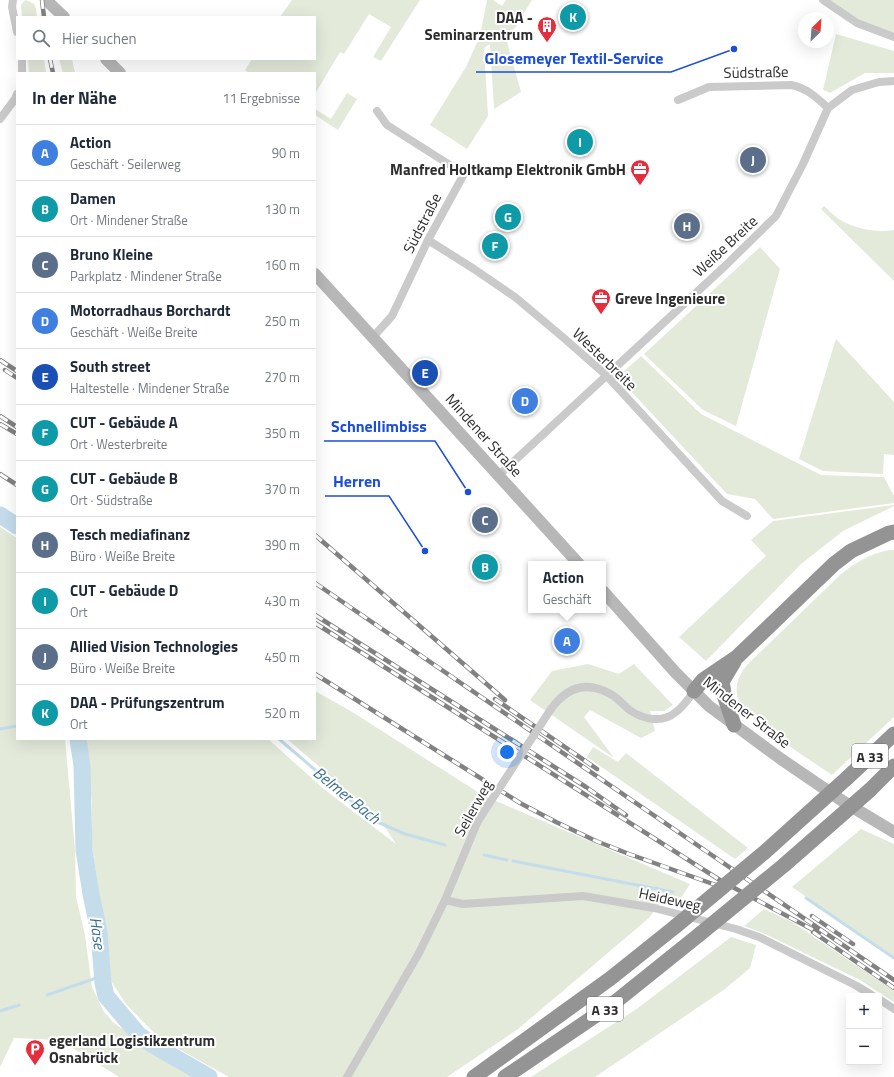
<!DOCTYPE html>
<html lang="de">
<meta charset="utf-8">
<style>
body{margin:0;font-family:"Titillium Web",sans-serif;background:#f6f6f7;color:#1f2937}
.controls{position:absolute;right:12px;bottom:12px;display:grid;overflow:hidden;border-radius:0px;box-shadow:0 4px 16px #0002}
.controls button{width:36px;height:36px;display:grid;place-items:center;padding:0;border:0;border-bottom:1px solid #e0e1e3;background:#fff;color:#1f2937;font:20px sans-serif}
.compass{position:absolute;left:798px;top:12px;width:36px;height:36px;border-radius:50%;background:#fff;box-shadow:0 4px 16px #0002;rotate:25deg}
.you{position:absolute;left:507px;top:752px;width:14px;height:14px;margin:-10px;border:3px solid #fff;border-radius:50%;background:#1a73e8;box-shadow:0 0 0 6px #1a73e833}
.badge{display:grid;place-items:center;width:26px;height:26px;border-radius:50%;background:#1a73e8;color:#fff;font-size:13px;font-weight:700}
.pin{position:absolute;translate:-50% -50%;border:2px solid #fff;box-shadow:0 1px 4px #0006}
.popup{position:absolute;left:528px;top:561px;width:78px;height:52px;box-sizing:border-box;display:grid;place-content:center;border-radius:0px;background:#fff;filter:drop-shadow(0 1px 3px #0005);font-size:13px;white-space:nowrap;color:#747a83}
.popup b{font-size:15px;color:#1f2937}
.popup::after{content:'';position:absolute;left:50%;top:100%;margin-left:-8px;border:8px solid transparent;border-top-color:#fff}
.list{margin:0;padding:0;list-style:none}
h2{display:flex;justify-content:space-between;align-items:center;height:52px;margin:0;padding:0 16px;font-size:17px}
h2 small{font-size:13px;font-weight:400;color:#747a83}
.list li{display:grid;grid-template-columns:26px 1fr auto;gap:12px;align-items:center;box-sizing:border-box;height:56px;padding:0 16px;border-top:1px solid #e0e1e3}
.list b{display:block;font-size:15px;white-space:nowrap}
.list p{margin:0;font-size:13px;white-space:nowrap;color:#747a83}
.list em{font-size:13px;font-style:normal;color:#747a83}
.icon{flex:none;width:22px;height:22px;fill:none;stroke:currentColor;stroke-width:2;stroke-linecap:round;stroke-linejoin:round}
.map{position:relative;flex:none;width:894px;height:1077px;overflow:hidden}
.search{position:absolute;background:#fff;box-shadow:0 4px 16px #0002;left:16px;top:16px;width:300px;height:44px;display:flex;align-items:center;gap:10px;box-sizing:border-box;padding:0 14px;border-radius:0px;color:#747a83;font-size:15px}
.panel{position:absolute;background:#fff;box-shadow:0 4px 16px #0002;left:16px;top:72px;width:300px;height:668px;border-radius:0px}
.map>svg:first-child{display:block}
.green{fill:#e3eada}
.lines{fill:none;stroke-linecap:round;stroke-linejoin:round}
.stream{stroke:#c5ddeb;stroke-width:3}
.river{stroke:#c5ddeb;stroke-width:17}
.minor{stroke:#cacaca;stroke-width:8}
.secondary{stroke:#b7b7b7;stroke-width:12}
.motorway{stroke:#949494;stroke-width:15}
.rail-casing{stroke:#828282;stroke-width:4.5}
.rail{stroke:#fff;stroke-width:3;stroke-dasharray:9;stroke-linecap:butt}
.minor-bridge{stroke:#cacaca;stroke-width:8}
.motorway-bridge{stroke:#949494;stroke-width:15}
.labels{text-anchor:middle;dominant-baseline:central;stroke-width:4;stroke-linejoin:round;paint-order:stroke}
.shield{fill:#fff;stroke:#6c6c6c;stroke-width:1}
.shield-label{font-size:14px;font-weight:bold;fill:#2d2d2d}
.poi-label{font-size:15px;font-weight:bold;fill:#2d2d2d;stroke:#fff;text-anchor:end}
.street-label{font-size:15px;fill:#2d2d2d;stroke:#fff}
.water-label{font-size:16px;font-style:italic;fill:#3b6f8e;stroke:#fff}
.leader{fill:none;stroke:#1d4ed8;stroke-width:1.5}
.callout-dot{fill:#1d4ed8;stroke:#fff;stroke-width:1.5}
.callout-label{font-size:16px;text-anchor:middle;font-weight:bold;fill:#1d4ed8;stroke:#fff;stroke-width:4;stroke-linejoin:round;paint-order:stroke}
</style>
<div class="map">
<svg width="894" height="1077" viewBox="0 0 894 1077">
<rect width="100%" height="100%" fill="#fff"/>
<!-- green -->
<path class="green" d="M 25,0 C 36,3 36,6 37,17 L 22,17 L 21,5 Z
M 292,0 L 420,0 L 381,61 L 373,57 L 391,27 L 369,14 L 344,54 L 340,52 L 315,94 L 315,73 L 249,73 L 245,70 L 252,59 L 315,59 L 315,17 L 280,17 Z
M 487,0 L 493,0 L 502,6 L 506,0 L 532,0 L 515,28 L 505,35 L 521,92 L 494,109 L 490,44 L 484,48 L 488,116 L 467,149 L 430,125 L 466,67 L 480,36 Z
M 829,0 L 894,0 L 894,33 L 857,23 Z
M 836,34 L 894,51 L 894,73 L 865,73 L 830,93 L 823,90 Z
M 28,59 L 44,59 L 46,73 L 29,73 Z
M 59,59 L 72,59 L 75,73 L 63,73 Z
M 347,93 L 357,99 L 338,130 L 315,115 L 315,109 L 331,119 Z
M 824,206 C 830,211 835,217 842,221 C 858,229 876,233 894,230 L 894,281 L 821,209 Z
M 760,247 L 780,269 L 736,426 L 703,410 L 644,354 Z
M 836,339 L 894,402 L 894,455 L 884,454 L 883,474 L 823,471 L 799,459 Z
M 641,356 L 701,414 L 821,475 L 884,477 L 894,496 L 894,503 L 773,519 L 755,499 L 727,494 L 625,385 L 623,372 Z
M 894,505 L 894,506 L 843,531 L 801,564 L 706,661 L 679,637 L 766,556 L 751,540 L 773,521 Z
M 0,527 L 17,538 L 17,739 L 65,739 L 75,850 L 76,897 L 85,935 L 92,987 L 104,1012 L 114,1023 L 141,1042 L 199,1077 L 119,1077 L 60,1040 L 14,1038 L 0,1067 Z
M 889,550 L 894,550 L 894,717 L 832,775 C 813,762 744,718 738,699 C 734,685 739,675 747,665 L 841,574 C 856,562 870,554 889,550 Z
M 588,664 L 619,674 L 634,664 L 673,705 L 664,711 L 650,711 L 655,731 L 641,738 L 590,710 L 584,717 L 614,758 L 530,700 L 552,671 Z
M 315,691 L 349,710 L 484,796 L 690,884 L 679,901 L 664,897 L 649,918 L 518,1029 L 447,1077 L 229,1077 L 159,1038 L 126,1004 L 111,981 L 107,945 L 92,846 L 92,802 L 85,739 L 268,739 L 325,790 L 396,844 L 379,818 L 287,739 L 315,739 Z
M 593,747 L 618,762 L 626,753 L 748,848 L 735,859 L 587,757 Z
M 861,829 L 894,844 L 894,958 L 792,887 Z
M 764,909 L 792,922 L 894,991 L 894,1002 L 860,980 L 763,933 L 744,926 Z
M 731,937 L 756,945 L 750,968 L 725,989 L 595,1077 L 531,1077 L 638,1008 Z"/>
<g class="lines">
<!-- stream -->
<path class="stream" d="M 0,729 L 17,726
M 279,739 L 375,821 L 405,834 L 445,845
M 484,855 L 507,860
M 513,861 L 673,892
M 806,898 L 894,958
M 47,995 L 102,976
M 0,1011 L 19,1005"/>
<!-- river -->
<path class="river" d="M 0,515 L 17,526
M 78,739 L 82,766 L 84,850 L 91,894 L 99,932 L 103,983 L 106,996 L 139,1035 L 153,1045 L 209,1077"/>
<!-- minor -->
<path class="minor" d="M 13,0 L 12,7 L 17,32
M 823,0 L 857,23 L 894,37
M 22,73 L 22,59
M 678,100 L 709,87 L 791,85 C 807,88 817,98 828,108
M 0,119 L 15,99 L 17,94
M 428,240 L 474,269 L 515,297 L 565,339 L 606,375 L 722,501 L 747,516
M 373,337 L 392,316 L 428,240 L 464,174 L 387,125 L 377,111
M 499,475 L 725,266 L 776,216 L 803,164 L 828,108 L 852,90 L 879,82 L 894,81
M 551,709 C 567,687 587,680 612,695 C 619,699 624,706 631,711 C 645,720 663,723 676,712 C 684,706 689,698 694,691
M 445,900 L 463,904 L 583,896 L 654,908 L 736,929 L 759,937 L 857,986 L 873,996
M 879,999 L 894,1009
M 347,1077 L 419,953 L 445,900 L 477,823 L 487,807"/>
<!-- secondary -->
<path class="secondary" d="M 46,0 L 64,17
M 106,59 L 120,73
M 315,274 L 579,564
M 603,591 L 675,672 L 709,706 L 781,759 L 844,802 L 894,832"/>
<!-- motorway -->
<path class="motorway" d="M 694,691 L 703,680 L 737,657 L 834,564 L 851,551 L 889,533 L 894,532
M 734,725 L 725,698 L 722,682 L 734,662
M 847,778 L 894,734
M 870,790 L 894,766
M 474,1077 L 611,978 L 676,926
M 505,1077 L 614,1003 L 700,934"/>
<!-- rail casing -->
<g class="rail-casing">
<path id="rail" d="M 42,0 L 44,17
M 50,59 L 53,73
M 0,360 L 17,371
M 5,370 L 17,378
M 0,416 L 17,427
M 0,424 L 17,434
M 0,474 L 17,485
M 315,535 L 505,700
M 315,583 L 894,980
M 315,615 L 586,787 L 626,815
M 315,623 L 723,882 L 819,933
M 315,674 L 520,803 L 556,822 L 596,841 L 629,854 L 724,888
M 495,699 L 597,769
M 812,916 L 853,944
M 813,932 L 894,988"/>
</g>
<!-- rail -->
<use href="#rail" class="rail"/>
<!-- minor-bridge -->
<path class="minor-bridge" d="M 487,807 L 551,709"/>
<!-- motorway-bridge -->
<path class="motorway-bridge" d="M 676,926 L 766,851 L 847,778
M 700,934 L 783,866 L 870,790"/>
</g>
<!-- icons -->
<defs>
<g id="building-pin" transform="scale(1)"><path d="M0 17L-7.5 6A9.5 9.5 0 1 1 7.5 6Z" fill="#e52d3e" stroke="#fff"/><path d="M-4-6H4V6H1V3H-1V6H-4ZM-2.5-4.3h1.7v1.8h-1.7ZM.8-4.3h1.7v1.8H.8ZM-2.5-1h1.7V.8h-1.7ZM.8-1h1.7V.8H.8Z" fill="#fff"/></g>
<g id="office-pin" transform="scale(1)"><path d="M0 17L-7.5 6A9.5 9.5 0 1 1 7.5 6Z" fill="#e52d3e" stroke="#fff"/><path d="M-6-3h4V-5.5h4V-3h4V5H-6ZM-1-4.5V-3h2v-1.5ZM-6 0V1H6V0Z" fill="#fff"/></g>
<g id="parking-pin" transform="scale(1)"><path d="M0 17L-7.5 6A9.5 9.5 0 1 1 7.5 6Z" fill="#e52d3e" stroke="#fff"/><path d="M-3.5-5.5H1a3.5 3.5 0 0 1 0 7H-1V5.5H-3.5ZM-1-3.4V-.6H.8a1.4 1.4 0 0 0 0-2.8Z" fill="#fff"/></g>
</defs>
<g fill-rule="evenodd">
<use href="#building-pin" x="547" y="26"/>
<use href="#office-pin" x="640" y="169"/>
<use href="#office-pin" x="601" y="298"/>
<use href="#parking-pin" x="35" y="1049"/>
</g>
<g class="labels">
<!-- shield labels -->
<g class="shield">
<rect x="852" y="744" width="36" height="24" rx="3"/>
<rect x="587" y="997" width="36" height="24" rx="3"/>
</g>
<g class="shield-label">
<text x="870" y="756">A 33</text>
<text x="605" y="1009">A 33</text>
</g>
<!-- poi labels -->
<g class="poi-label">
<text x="533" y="17">DAA -<tspan x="533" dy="17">Seminarzentrum</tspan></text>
<text x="626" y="169">Manfred Holtkamp Elektronik GmbH</text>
<text x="615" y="298" text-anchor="start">Greve Ingenieure</text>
<text x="49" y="1040" text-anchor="start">egerland Logistikzentrum<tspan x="49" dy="17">Osnabrück</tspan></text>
</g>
<!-- street labels -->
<g class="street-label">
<text transform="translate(756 72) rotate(-1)">Südstraße</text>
<text transform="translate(422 223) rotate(-63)">Südstraße</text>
<text transform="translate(725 246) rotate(-43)">Weiße Breite</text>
<text transform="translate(605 359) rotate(44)">Westerbreite</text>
<text transform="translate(484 435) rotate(48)">Mindener Straße</text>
<text transform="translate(747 712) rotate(38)">Mindener Straße</text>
<text transform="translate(473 808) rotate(-61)">Seilerweg</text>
<text transform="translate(670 899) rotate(12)">Heideweg</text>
</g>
<!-- water labels -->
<g class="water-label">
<text transform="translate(347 795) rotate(39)">Belmer Bach</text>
<text transform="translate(98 933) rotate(82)">Hase</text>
</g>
</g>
<!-- callouts -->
<path class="leader" d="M734 49L671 72H476M468 492L435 441H324M425 551L389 496H325"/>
<g class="callout-dot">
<circle cx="734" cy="49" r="4"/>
<circle cx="468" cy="492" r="4"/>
<circle cx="425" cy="551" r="4"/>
</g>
<g class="callout-label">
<text x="574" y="64">Glosemeyer Textil-Service</text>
<text x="379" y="432">Schnellimbiss</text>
<text x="357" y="487">Herren</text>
</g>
</svg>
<div class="controls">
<button>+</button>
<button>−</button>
</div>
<svg class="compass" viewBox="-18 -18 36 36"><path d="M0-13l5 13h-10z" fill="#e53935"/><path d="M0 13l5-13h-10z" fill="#747a83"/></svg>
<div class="you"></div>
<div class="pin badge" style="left:567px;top:641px;background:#3f7fe0">A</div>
<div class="popup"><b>Action</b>Geschäft</div>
<div class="pin badge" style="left:485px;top:567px;background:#0f9aa8">B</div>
<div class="pin badge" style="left:485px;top:520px;background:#5c6f8a">C</div>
<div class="pin badge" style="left:525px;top:401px;background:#3f7fe0">D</div>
<div class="pin badge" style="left:425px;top:373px;background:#1a4fb4">E</div>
<div class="pin badge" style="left:495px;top:246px;background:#0f9aa8">F</div>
<div class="pin badge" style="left:508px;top:217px;background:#0f9aa8">G</div>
<div class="pin badge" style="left:687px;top:226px;background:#5c6f8a">H</div>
<div class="pin badge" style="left:580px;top:142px;background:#0f9aa8">I</div>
<div class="pin badge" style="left:753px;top:160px;background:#5c6f8a">J</div>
<div class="pin badge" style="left:573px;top:17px;background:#0f9aa8">K</div>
<div class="search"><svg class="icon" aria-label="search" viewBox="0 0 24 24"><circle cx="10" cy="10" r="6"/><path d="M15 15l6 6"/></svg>Hier suchen</div>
<section class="panel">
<h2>In der Nähe<small>11 Ergebnisse</small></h2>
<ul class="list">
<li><span class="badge" style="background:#3f7fe0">A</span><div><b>Action</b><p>Geschäft · Seilerweg</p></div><em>90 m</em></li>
<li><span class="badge" style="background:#0f9aa8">B</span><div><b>Damen</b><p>Ort · Mindener Straße</p></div><em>130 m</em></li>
<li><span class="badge" style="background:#5c6f8a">C</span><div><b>Bruno Kleine</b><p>Parkplatz · Mindener Straße</p></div><em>160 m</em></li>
<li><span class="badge" style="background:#3f7fe0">D</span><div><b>Motorradhaus Borchardt</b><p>Geschäft · Weiße Breite</p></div><em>250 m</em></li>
<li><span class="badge" style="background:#1a4fb4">E</span><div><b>South street</b><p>Haltestelle · Mindener Straße</p></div><em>270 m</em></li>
<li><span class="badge" style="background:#0f9aa8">F</span><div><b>CUT - Gebäude A</b><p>Ort · Westerbreite</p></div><em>350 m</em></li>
<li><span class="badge" style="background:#0f9aa8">G</span><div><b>CUT - Gebäude B</b><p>Ort · Südstraße</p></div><em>370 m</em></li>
<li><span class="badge" style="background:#5c6f8a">H</span><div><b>Tesch mediafinanz</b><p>Büro · Weiße Breite</p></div><em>390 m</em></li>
<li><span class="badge" style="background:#0f9aa8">I</span><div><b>CUT - Gebäude D</b><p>Ort</p></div><em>430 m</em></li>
<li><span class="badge" style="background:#5c6f8a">J</span><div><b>Allied Vision Technologies</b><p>Büro · Weiße Breite</p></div><em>450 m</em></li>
<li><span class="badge" style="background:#0f9aa8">K</span><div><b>DAA - Prüfungszentrum</b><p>Ort</p></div><em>520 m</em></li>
</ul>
</section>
</div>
